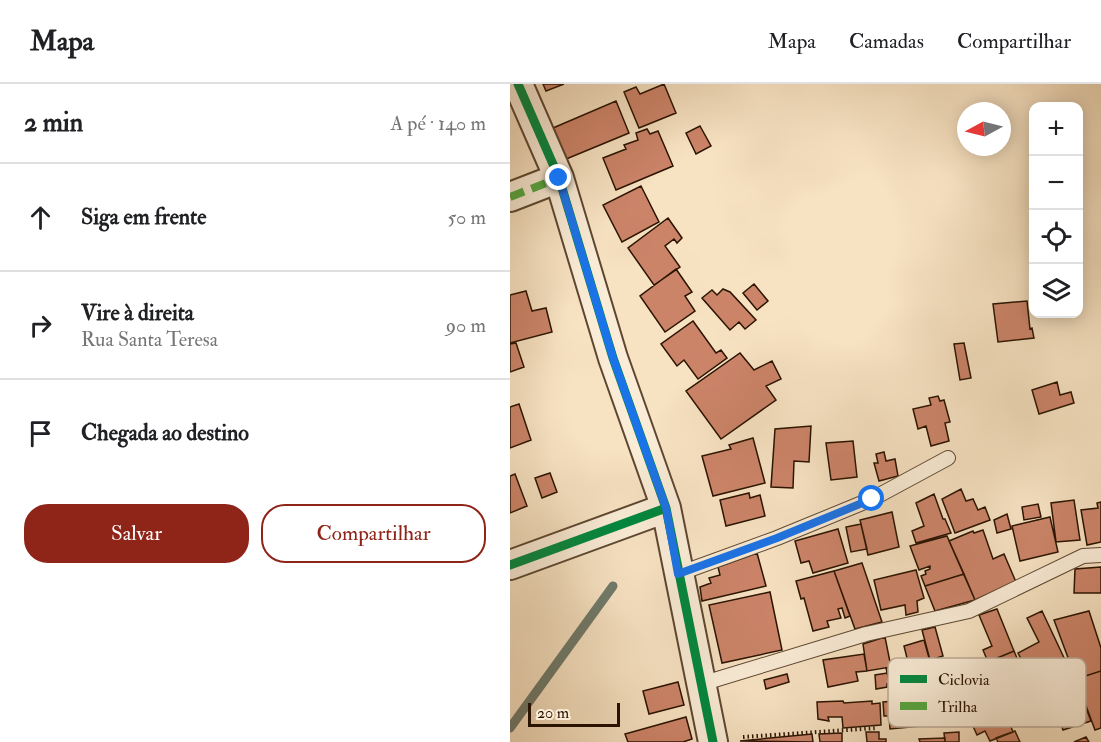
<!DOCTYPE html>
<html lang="pt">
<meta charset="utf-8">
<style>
body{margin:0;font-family:"IM FELL Double Pica",serif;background:#f2f2f2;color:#202124}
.controls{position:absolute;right:18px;top:18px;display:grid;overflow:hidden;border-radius:12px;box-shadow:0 3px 15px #0003}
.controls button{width:54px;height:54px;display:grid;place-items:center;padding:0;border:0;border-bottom:2px solid #e0e0e0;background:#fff;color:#202124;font:30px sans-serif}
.compass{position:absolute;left:447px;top:18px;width:54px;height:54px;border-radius:50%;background:#fff;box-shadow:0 3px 15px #0003;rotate:263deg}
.scale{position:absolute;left:18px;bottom:15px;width:92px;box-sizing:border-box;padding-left:6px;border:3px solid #2a1300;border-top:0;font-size:16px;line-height:21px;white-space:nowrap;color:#2a1300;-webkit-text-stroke:4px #faecd7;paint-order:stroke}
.stop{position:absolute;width:18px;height:18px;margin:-14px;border:4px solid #1a73e8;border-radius:50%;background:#fff}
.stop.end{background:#1a73e8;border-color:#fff;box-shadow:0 2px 6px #0008}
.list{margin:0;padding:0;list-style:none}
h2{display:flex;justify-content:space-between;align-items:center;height:78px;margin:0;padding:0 24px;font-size:26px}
h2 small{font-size:20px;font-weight:400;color:#757577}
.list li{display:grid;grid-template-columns:39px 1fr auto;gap:18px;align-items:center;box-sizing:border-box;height:108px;padding:0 24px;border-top:2px solid #e0e0e0}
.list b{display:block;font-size:22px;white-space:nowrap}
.list p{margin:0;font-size:20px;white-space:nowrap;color:#757577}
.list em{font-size:20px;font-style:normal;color:#757577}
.actions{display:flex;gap:12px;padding:18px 24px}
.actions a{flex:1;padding:14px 0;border:2px solid #8f2418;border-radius:24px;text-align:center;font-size:21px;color:#8f2418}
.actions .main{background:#8f2418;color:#fff}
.icon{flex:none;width:33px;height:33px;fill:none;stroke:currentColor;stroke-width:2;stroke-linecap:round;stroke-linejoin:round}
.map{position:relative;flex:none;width:591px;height:658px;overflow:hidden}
header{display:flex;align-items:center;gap:36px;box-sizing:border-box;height:84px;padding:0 30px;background:#fff;border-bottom:2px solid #e0e0e0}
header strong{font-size:28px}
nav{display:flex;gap:33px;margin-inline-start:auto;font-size:21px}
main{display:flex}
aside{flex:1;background:#fff}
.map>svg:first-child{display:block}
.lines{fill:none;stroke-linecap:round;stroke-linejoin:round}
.stream{stroke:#6f7a6b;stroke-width:9}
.building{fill:#cc8469;stroke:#2a1300;stroke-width:1.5}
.lane-casing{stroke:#5d4730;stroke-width:16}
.street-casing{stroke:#5d4730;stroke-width:32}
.path{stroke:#2a1300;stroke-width:4;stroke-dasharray:1.5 3;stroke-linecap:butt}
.lane{stroke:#faecd7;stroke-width:14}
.street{stroke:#faecd7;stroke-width:28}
.quiet{stroke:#53a840;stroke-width:8;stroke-dasharray:15 8;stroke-linecap:butt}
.cycleway-casing{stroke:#faecd7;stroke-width:13}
.cycleway{stroke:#00873e;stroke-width:9}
.route{stroke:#1a73e8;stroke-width:8}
.key{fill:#faecd7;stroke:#bcab96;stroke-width:1.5}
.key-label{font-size:16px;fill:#2a1300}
</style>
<header>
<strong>Mapa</strong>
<nav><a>Mapa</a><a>Camadas</a><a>Compartilhar</a></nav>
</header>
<main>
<aside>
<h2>2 min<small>A pé · 140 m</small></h2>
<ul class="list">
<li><svg class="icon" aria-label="ahead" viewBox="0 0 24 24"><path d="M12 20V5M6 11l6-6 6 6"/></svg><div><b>Siga em frente</b></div><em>50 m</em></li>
<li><svg class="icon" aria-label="right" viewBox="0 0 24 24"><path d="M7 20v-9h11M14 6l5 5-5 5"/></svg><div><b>Vire à direita</b><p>Rua Santa Teresa</p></div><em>90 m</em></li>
<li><svg class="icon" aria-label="arrive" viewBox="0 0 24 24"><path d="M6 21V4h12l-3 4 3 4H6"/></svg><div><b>Chegada ao destino</b></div></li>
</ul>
<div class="actions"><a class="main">Salvar</a><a>Compartilhar</a></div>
</aside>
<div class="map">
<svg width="591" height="658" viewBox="0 0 591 658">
<rect width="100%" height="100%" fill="#f7e2c2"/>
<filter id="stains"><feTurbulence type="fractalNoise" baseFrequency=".00333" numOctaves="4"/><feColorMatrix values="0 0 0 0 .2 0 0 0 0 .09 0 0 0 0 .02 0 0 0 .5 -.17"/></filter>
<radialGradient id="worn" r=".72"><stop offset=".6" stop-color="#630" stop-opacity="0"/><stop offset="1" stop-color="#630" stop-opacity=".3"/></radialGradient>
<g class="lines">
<!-- stream -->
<path class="stream" d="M 0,644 L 103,502"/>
</g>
<!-- building -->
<path class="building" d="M 33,0 L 54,0 L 36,7 Z
M 154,0 L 166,29 L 129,44 L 114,8 L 126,3 L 130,10 Z
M 106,17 L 119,49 L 49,78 L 36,47 Z
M 190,42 L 201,62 L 186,70 L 176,49 Z
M 137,45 L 140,50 L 148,47 L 163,82 L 106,106 L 93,74 L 116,65 L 114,61 L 128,56 L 126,49 Z
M 131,102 L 149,138 L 112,158 L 93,121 Z
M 158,134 L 172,154 L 167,159 L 164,155 L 155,162 L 170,183 L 144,201 L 118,164 Z
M 166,185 L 182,208 L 175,212 L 185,227 L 155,248 L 130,212 Z
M 244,200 L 258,217 L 247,226 L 233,209 Z
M 213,205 L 220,208 L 246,236 L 235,245 L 229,238 L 220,246 L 192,214 L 202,206 L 207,211 Z
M 16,207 L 22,227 L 36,224 L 42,248 L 0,259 L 0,211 Z
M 517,217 L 520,245 L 522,244 L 524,254 L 488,258 L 483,220 Z
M 183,237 L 206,269 L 211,266 L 217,274 L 188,295 L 174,276 L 167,282 L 151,260 Z
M 6,259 L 14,283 L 0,288 L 0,260 Z
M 454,259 L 461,294 L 450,296 L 444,260 Z
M 230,269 L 244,286 L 262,277 L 271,295 L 256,302 L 266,316 L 211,355 L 176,307 Z
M 547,298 L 550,311 L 561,308 L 564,319 L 529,330 L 522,306 Z
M 428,312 L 430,317 L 434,316 L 440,338 L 435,339 L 439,357 L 421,362 L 416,342 L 408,345 L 403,325 L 421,321 L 419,314 Z
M 9,320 L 21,356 L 0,364 L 0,323 Z
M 301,342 L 299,378 L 284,377 L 283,404 L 261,403 L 265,345 Z
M 243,354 L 255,399 L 203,412 L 192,372 L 221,365 L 219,361 Z
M 343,357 L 347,393 L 321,396 L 316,359 Z
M 374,368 L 376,377 L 385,375 L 388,392 L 369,397 L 364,379 L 368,379 L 366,370 Z
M 40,389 L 47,408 L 32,414 L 25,394 Z
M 5,390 L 17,422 L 0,429 L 0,392 Z
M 451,405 L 456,417 L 463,415 L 468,426 L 475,423 L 480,436 L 445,449 L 432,415 Z
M 239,409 L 240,414 L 250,411 L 255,432 L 216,442 L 210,416 Z
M 424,410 L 433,435 L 435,435 L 441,449 L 406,459 L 402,447 L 414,442 L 406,419 Z
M 564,416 L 570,456 L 546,458 L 541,419 Z
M 591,418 L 591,458 L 577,461 L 571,426 L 588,424 L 587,419 Z
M 528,420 L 531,433 L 514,436 L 512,423 Z
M 382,428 L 389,463 L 358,471 L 350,436 Z
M 497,430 L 501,445 L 487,449 L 484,436 Z
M 540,433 L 548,468 L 510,477 L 502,442 Z
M 351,440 L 357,465 L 341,468 L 336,443 Z
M 328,445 L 338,479 L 303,489 L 299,477 L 291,479 L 285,457 Z
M 473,446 L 483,475 L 494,470 L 506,498 L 465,516 L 439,457 L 463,447 L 464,449 Z
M 437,452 L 454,490 L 415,502 L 411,492 L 416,490 L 415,487 L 420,485 L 420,482 L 409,486 L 400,462 Z
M 247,469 L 256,502 L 192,517 L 190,503 L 201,499 L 199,494 L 210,491 L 208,483 Z
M 352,479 L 372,538 L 345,545 L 324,487 Z
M 591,483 L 591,509 L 564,509 L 565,485 Z
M 406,486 L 414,514 L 407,517 L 408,528 L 396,531 L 395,521 L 371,526 L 364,496 Z
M 324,487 L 340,532 L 335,534 L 332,524 L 328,525 L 331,534 L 317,537 L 319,543 L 303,547 L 294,514 L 291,515 L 286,497 Z
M 454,490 L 465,516 L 425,527 L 415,502 Z
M 260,508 L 272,566 L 212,579 L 199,521 Z
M 487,525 L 504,567 L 478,578 L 473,566 L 482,562 L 469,531 Z
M 532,527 L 564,595 L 569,605 L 551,610 L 548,603 L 530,612 L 508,569 L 529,558 L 517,534 Z
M 579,527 L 591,564 L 591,587 L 566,595 L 544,536 Z
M 425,543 L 433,572 L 420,576 L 412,546 Z
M 375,553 L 381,583 L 357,587 L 353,560 Z
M 414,556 L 429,610 L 383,615 L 376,584 L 385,583 L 384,579 L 391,577 L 396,591 L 401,590 L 394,562 Z
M 504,567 L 510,581 L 493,588 L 492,584 L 490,585 L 485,575 Z
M 354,570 L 357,587 L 346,588 L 348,597 L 318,603 L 313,576 Z
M 591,587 L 591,644 L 585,646 L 566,595 Z
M 377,589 L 380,599 L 377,600 L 377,603 L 366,605 L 365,591 Z
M 277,590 L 279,598 L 256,605 L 254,596 Z
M 168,598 L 174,621 L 139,630 L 133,607 Z
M 569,605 L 581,637 L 553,646 L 542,613 Z
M 419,614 L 421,641 L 380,645 L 379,632 L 374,632 L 373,618 Z
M 333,617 L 334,619 L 362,617 L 362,620 L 370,619 L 371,641 L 333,644 L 332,633 L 318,633 L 319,637 L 308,635 L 307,618 Z
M 495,627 L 503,648 L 480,657 L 475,647 L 467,651 L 462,640 Z
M 176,633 L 182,655 L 173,658 L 118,658 L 115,650 Z
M 505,647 L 510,658 L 488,658 L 486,654 Z
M 356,648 L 369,648 L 369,655 L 376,655 L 376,658 L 357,658 Z
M 449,648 L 449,658 L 435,658 L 434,649 Z
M 332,649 L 332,658 L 310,658 L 309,650 Z
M 302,650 L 303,658 L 230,657 Z
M 576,653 L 579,658 L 564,658 Z
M 435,654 L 435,658 L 410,658 L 409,655 Z"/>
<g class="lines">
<!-- lane casing -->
<g class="lane-casing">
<path id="lane" d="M 168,490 L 267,454 L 362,415 L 438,374
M 191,600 L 356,550 L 459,527 L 573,472 L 591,471"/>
</g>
<!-- street casing -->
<g class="street-casing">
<path id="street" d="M 8,0 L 49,94 L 103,274 L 156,424 L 203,658
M 0,113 L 49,94
M 0,481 L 156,424"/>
</g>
<!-- path -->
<path class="path" d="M 233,653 L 367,644"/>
<!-- lane -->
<use href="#lane" class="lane"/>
<!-- street -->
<use href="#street" class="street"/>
<!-- quiet -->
<path class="quiet" d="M 0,113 L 49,94"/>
<!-- cycleway casing -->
<g class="cycleway-casing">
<path id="cycleway" d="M 8,0 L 49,94 L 103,274 L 156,424 L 203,658
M 0,481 L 156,424"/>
</g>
<!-- cycleway -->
<use href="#cycleway" class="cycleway"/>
</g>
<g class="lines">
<!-- route -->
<path class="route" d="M 49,94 L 103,274 L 156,424 L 168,490 L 267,454 L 362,415"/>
</g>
<!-- legend -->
<rect x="378" y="574" width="198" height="69" rx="9" class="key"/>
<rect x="390" y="591" width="27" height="8" fill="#00873e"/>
<rect x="390" y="618" width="27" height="8" fill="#53a840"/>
<g class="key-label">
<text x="428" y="601">Ciclovia</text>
<text x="428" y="628">Trilha</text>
</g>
<rect width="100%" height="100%" filter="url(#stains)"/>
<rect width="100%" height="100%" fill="url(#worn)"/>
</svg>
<div class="controls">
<button>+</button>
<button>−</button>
<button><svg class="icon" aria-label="locate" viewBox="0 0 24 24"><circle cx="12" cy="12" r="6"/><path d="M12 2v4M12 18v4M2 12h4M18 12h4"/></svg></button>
<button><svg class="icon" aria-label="layers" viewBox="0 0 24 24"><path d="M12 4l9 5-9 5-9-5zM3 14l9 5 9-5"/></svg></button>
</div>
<svg class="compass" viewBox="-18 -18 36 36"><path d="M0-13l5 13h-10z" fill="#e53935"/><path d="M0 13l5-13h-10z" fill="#757577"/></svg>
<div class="scale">20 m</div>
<div class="stop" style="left:362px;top:415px"></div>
<div class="stop end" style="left:49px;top:94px"></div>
</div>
</main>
